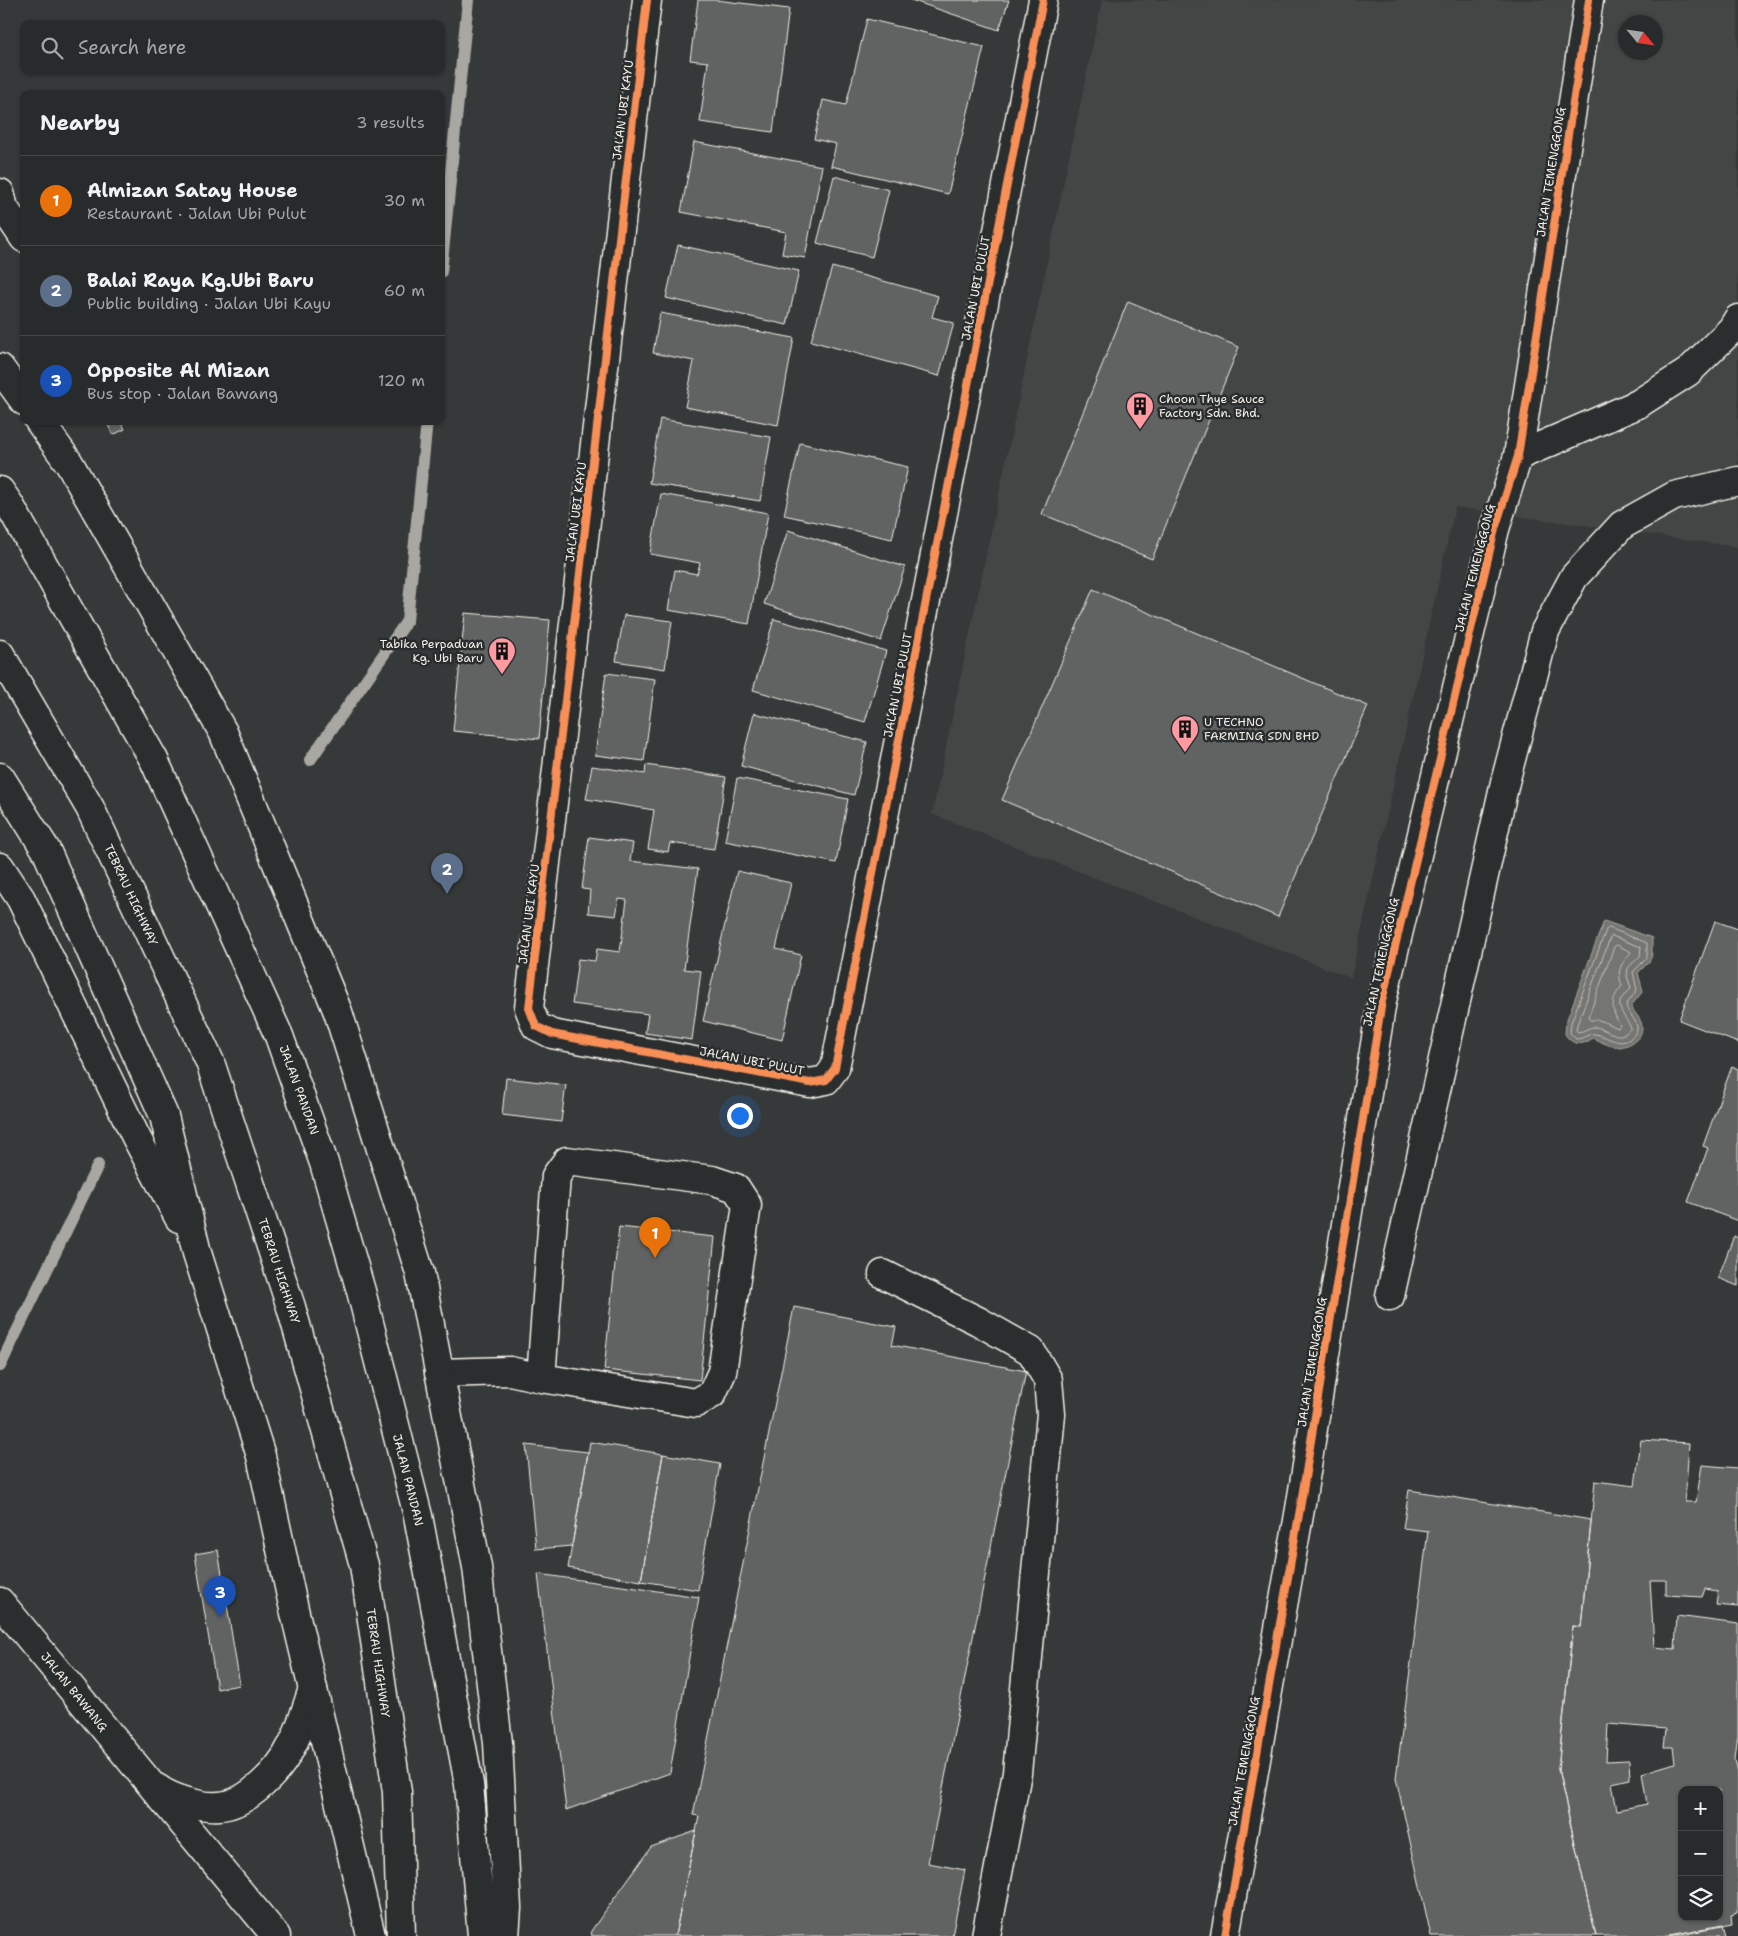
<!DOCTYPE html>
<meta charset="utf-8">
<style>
body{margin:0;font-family:"Shantell Sans",sans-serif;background:#343737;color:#f1f3f6}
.controls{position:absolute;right:15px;bottom:15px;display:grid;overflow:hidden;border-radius:10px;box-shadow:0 1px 4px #0004}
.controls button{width:45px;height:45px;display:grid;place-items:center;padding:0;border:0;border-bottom:1px solid #444747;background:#282b2b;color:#f1f3f6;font:25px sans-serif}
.compass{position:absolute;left:1618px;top:15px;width:45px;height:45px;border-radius:50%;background:#282b2b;box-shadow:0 1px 4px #0004;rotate:119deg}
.you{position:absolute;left:739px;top:1115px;width:18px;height:18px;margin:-12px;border:4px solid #fff;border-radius:50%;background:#1a73e8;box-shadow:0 0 0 8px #1a73e833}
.badge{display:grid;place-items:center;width:32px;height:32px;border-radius:50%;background:#8c9099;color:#fff;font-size:16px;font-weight:700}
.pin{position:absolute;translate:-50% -41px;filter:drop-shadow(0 1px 2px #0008)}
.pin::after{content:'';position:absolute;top:26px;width:18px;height:15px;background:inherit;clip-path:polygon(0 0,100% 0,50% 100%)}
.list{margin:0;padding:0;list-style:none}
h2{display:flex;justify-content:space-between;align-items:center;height:65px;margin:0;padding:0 20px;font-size:21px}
h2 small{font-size:16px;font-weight:400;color:#a5a7a9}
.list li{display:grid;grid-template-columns:32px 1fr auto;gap:15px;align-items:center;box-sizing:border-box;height:90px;padding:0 20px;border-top:1px solid #444747}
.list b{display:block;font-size:19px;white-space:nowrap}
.list p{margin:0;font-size:16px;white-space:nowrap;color:#a5a7a9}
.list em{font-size:16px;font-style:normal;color:#a5a7a9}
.icon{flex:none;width:28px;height:28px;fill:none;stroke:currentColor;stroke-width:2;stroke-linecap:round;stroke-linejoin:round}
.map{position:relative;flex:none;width:1738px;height:1936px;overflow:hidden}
.search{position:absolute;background:#282b2b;box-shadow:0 1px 4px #0004;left:20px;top:20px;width:425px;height:55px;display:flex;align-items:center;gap:12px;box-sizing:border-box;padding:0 18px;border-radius:10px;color:#a5a7a9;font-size:19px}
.panel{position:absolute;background:#282b2b;box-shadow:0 1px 4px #0004;left:20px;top:90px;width:425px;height:335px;border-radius:10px}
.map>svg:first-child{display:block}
.built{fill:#434645;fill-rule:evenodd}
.water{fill:#757572;stroke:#a8a7a1}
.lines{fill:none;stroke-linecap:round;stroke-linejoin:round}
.shore{stroke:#c1bfb9;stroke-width:1}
.stream{stroke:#a8a7a1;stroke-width:12}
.building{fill:#616362;stroke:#f4f1e8;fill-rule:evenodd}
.minor-casing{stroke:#f4f1e8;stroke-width:31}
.highway-casing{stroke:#f4f1e8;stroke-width:31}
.minor{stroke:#2a2d2e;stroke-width:28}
.highway{stroke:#2a2d2e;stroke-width:28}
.cycleway-casing{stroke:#2a2d2e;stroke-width:11}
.cycleway{stroke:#f78f57;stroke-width:8}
.labels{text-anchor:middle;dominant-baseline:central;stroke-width:5;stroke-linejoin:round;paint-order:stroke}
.street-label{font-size:12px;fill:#f4f1e8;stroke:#2a2d2e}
.poi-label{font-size:12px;fill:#f4f1e8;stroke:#2a2d2e;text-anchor:start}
</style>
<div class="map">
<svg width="1738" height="1936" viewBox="0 0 1738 1936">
<rect width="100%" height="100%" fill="#363939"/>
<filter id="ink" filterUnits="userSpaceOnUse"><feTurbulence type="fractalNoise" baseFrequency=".02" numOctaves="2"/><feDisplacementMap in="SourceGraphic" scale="10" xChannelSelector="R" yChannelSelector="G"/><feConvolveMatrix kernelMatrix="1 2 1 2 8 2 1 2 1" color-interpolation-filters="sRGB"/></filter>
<g filter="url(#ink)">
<!-- built -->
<path class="built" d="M 1102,0 L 1738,0 L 1738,547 L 1455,507 L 1351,978 L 932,814 ZM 1626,22 L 1656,22 L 1656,52 L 1626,52 Z"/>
<!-- water -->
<path class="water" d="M 1604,921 L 1652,938 C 1652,961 1654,957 1638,973 L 1643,991 L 1631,1006 C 1634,1013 1642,1019 1642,1027 C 1643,1039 1627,1048 1616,1047 C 1608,1046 1600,1041 1593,1038 C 1582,1046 1573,1046 1565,1034 L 1566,1022 Z"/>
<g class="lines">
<!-- shore -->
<path class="shore" d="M 1609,928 L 1647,943 L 1647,958 L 1633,972 L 1637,990 L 1626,1005 C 1628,1015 1638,1020 1637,1030 C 1625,1052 1611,1037 1595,1034 C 1589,1033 1583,1039 1576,1039 L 1570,1033 L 1571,1023 L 1606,930 Z
M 1612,936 L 1641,947 L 1640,956 L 1628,968 L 1627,976 L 1631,988 C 1629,992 1625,994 1622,998 C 1615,1009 1627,1018 1631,1028 C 1619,1044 1608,1028 1594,1027 C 1588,1027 1584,1032 1578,1032 L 1576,1030 L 1577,1025 L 1610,938 Z
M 1617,945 L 1631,952 C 1621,966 1616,968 1622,986 C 1610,1000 1611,1010 1620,1025 L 1618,1028 L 1599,1020 L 1590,1020 L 1588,1018 L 1614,947 Z"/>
<!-- stream -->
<path class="stream" d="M 441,272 L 468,0
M 310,760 L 407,621 L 427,421
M 0,1366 L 98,1165"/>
</g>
<!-- building -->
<path class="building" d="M 698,0 L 716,0 L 789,9 L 773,132 L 700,122 L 708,62 L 690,60 Z
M 911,0 L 1009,0 L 999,30 Z
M 867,19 L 984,47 L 948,194 L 831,166 L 836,144 L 814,139 L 823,100 L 846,105 Z
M 694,142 L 822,166 L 805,258 L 782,254 L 786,232 L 681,212 Z
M 834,176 L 889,190 L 872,257 L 817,243 Z
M 678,245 L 799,271 L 787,325 L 666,298 Z
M 832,267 L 938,296 L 932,317 L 954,323 L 939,376 L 811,341 Z
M 1128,301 L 1239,347 L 1152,559 L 1042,514 Z
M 660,313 L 794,338 L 778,425 L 685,407 L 694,361 L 653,353 Z
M 660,419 L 771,437 L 760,501 L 649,483 Z
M 106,421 L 120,421 L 125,429 L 113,435 Z
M 800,443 L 908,467 L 892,539 L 784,515 Z
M 661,494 L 768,513 L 749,624 L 668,610 L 675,570 L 697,574 L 700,563 L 650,554 Z
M 788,530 L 905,567 L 881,641 L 764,604 Z
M 1093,589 L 1368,706 L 1278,917 L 1002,800 Z
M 465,613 L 550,620 L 539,739 L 453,731 Z
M 624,615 L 672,621 L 665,669 L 616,661 Z
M 774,619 L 886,651 L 865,722 L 753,690 Z
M 606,673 L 655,679 L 644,761 L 595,755 Z
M 754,713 L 867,742 L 854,795 L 741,766 Z
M 646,765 L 726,777 L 714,849 L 670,843 L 668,852 L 648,849 L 654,810 L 586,799 L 592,766 L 645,774 Z
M 737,778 L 848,799 L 836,863 L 725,841 Z
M 589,837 L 633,843 L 630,861 L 698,869 L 684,969 L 701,971 L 692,1040 L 645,1033 L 648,1014 L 572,1004 L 578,959 L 595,961 L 597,949 L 620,952 L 627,900 L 619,899 L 616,916 L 588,913 L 590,890 L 582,889 Z
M 737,871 L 791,883 L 776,949 L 801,955 L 782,1040 L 703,1021 Z
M 1715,921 L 1738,929 L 1738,1043 L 1679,1020 Z
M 1732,1066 L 1738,1069 L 1738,1221 L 1688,1202 L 1708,1148 L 1703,1146 Z
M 506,1078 L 566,1085 L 561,1122 L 502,1115 Z
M 619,1227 L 715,1237 L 700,1380 L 604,1370 Z
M 1734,1236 L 1738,1238 L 1738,1286 L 1718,1278 Z
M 794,1307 L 896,1327 L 892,1345 L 1026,1371 L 928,1863 L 965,1870 L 952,1936 L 675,1936 L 699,1816 L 693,1815 Z
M 1641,1440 L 1689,1443 L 1685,1502 L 1696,1502 L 1702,1465 L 1738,1468 L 1738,1607 L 1716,1605 L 1718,1591 L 1705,1589 L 1702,1597 L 1666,1595 L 1666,1580 L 1650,1580 L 1654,1647 L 1675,1649 L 1677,1616 L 1738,1624 L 1738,1735 L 1735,1759 L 1738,1774 L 1738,1913 L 1731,1915 L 1732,1924 L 1670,1936 L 1596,1936 L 1558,1769 L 1573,1626 L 1581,1627 L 1595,1481 L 1635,1486 ZM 1608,1724 L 1666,1729 L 1664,1747 L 1673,1747 L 1675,1763 L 1642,1773 L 1647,1804 L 1617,1810 L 1612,1783 L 1630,1779 L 1629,1760 L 1606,1761 ZM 1682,1790 L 1719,1790 L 1719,1917 L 1682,1917 Z
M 590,1442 L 663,1454 L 641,1581 L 568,1568 Z
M 526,1445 L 588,1452 L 572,1546 L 536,1549 Z
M 663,1454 L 720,1464 L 698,1590 L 641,1581 Z
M 1409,1490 L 1591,1520 L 1581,1627 L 1573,1626 L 1558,1769 L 1596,1936 L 1431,1936 L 1396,1778 L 1428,1531 L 1403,1528 Z
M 218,1550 L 240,1685 L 217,1689 L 195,1554 Z
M 538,1574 L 699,1597 L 670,1773 L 566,1810 Z
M 696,1831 L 675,1936 L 592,1936 L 591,1931 L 651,1847 Z
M 1722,1925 L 1725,1936 L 1670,1935 Z"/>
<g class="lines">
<!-- minor casing -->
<g class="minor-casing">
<path id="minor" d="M 647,0 L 529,1008 L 536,1026 L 552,1034 L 810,1083 L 826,1080 L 835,1068 L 1043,0
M 0,193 L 4,208 L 24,238
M 1518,456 L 1638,404 L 1688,372 L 1732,329 L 1738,319
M 883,1274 L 978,1321 L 1031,1351 L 1048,1380 L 1051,1414 L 1017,1773 L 986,1936
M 1390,1296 L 1505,782 L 1545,631 L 1574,577 L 1622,525 L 1674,496 L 1738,481
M 439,1373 L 510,1371 L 541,1378 L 696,1403 L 712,1394 L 722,1372 L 747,1205 L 736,1188 L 712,1180 L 567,1161 L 556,1176 L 541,1378
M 0,1602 L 276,1936
M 157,1788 C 166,1795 177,1799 188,1802 C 198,1805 209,1807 219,1806 C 247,1805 280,1770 291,1747 C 301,1729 306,1708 313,1689
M 1225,1936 L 1300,1509 L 1382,1001 L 1495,529 L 1518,456 L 1589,0"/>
</g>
<!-- highway casing -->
<g class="highway-casing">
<path id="highway" d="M 0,368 L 24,401
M 39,421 L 69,463 L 223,732 L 338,1012 L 420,1273 L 477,1567 L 498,1743 L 507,1908 L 505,1936
M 0,491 L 9,504 L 154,760 L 279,1036 L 324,1163 L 361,1291 L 418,1516 L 469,1784 L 482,1936
M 0,654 L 90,808 L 210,1062 L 291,1307 L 364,1565 L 397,1792 L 401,1936
M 0,777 L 46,850 L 164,1116 L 197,1253 L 261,1456 L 291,1596 L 371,1936
M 0,867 L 21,899 L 136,1137 L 179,1218"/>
</g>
<!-- minor -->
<use href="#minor" class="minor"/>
<!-- highway -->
<use href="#highway" class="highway"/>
<!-- cycleway casing -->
<g class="cycleway-casing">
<path id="cycleway" d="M 647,0 L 529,1008 L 536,1026 L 552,1034 L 810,1083 L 826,1080 L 835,1068 L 1043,0
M 1225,1936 L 1300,1509 L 1382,1001 L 1495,529 L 1518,456 L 1589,0"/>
</g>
<!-- cycleway -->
<use href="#cycleway" class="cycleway"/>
</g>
</g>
<!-- icons -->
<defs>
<g id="building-pin" transform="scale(1.4375)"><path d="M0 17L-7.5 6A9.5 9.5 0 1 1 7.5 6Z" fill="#ff9aa2" stroke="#2a2d2e"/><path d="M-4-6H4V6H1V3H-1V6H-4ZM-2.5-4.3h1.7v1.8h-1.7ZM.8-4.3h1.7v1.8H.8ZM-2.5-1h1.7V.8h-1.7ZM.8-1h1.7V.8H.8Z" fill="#111"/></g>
</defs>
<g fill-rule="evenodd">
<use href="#building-pin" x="1140" y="406"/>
<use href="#building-pin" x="502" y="651"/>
<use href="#building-pin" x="1185" y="729"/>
</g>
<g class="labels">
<!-- street labels -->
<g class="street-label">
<text transform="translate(623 110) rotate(-83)">JALAN UBI KAYU</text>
<text transform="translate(1551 172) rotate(-81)">JALAN TEMENGGONG</text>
<text transform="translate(976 288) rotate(-79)">JALAN UBI PULUT</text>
<text transform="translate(576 512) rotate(-83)">JALAN UBI KAYU</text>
<text transform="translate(1475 568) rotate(-76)">JALAN TEMENGGONG</text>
<text transform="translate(898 685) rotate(-79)">JALAN UBI PULUT</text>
<text transform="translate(131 895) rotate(65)">TEBRAU HIGHWAY</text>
<text transform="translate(529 914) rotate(-83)">JALAN UBI KAYU</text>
<text transform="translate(1381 962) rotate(-78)">JALAN TEMENGGONG</text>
<text transform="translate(752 1061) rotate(11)">JALAN UBI PULUT</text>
<text transform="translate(299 1090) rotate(70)">JALAN PANDAN</text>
<text transform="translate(279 1271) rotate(72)">TEBRAU HIGHWAY</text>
<text transform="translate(1312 1362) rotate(-81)">JALAN TEMENGGONG</text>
<text transform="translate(408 1480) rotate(76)">JALAN PANDAN</text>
<text transform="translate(378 1663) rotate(82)">TEBRAU HIGHWAY</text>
<text transform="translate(74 1692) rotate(51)">JALAN BAWANG</text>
<text transform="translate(1244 1761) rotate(-80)">JALAN TEMENGGONG</text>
</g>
<!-- poi labels -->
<g class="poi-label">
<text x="1159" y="399">Choon Thye Sauce<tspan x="1159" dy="14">Factory Sdn. Bhd.</tspan></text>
<text x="483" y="644" text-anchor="end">Tabika Perpaduan<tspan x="483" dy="14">Kg. Ubi Baru</tspan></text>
<text x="1204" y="722">U TECHNO<tspan x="1204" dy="14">FARMING SDN BHD</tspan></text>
</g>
</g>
</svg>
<div class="controls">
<button>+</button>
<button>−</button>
<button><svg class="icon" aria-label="layers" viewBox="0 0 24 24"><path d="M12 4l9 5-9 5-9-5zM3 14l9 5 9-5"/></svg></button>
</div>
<svg class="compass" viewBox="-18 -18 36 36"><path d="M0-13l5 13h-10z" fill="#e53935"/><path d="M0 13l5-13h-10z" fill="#a5a7a9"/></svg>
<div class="you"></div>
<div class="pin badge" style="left:655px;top:1258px;background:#e8710a">1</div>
<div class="pin badge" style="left:447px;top:894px;background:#5c6f8a">2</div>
<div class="pin badge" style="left:220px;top:1617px;background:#1a4fb4">3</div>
<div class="search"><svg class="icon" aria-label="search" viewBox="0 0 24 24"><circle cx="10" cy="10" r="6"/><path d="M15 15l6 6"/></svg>Search here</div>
<section class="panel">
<h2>Nearby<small>3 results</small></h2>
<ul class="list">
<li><span class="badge" style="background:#e8710a">1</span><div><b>Almizan Satay House</b><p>Restaurant · Jalan Ubi Pulut</p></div><em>30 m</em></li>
<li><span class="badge" style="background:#5c6f8a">2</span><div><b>Balai Raya Kg.Ubi Baru</b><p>Public building · Jalan Ubi Kayu</p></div><em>60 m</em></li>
<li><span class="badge" style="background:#1a4fb4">3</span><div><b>Opposite Al Mizan</b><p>Bus stop · Jalan Bawang</p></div><em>120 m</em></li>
</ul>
</section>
</div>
